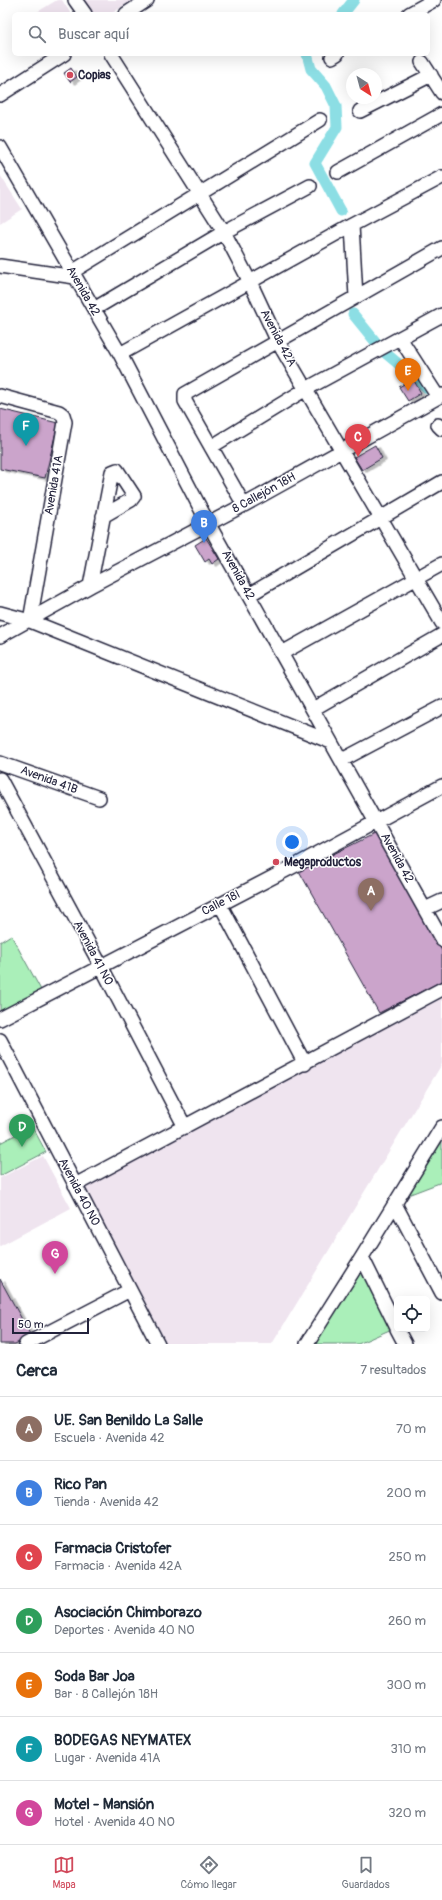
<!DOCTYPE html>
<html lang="es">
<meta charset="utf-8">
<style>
body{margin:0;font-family:Pangolin,sans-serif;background:#f6f6f7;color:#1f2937}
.controls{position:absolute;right:12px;bottom:12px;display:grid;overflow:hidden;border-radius:6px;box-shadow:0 4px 16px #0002}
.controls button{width:36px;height:36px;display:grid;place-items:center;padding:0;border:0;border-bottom:1px solid #e0e1e3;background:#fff;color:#1f2937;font:20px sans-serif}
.compass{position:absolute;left:346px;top:68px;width:36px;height:36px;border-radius:50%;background:#fff;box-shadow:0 4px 16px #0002;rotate:144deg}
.scale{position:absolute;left:12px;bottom:10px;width:77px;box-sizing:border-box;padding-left:4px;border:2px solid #22223b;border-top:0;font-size:11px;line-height:14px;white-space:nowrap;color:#22223b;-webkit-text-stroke:3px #fff;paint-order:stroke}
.you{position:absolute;left:292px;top:842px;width:14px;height:14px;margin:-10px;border:3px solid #fff;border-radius:50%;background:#1a73e8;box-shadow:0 0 0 6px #1a73e833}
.badge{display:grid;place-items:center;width:26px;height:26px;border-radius:50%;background:#d1495b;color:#fff;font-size:13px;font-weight:700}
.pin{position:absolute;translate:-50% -33px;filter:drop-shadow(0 1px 2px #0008)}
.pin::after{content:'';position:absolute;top:21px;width:14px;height:12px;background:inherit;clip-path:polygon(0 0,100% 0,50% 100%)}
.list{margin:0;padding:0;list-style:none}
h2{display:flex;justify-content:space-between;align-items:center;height:52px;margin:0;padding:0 16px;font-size:17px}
h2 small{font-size:13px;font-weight:400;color:#747a83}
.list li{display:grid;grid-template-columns:26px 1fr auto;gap:12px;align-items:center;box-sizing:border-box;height:64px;padding:0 16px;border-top:1px solid #e0e1e3}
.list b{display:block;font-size:15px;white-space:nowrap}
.list p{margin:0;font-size:13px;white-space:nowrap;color:#747a83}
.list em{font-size:13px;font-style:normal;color:#747a83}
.icon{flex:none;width:22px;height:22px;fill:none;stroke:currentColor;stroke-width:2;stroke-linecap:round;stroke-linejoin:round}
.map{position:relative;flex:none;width:442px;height:1344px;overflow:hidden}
.search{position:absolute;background:#fff;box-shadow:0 4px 16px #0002;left:12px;right:12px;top:12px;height:44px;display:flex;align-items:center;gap:10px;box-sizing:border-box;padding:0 14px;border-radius:6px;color:#747a83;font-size:15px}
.sheet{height:500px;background:#fff}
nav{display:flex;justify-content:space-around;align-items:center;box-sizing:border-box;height:56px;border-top:1px solid #e0e1e3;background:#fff;font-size:11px;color:#747a83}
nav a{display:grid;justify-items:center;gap:2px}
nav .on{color:#d1495b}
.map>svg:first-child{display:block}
.built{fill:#efe4ef}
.green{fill:#aaefb9;stroke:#66887a}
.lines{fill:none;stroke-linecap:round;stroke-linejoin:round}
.canal{stroke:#8cdee4;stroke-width:11}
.building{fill:#cba4cb;stroke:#22223b;filter:url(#shadow)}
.minor-casing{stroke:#22223b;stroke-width:16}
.minor{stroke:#fff;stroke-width:13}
.poi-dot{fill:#d1495b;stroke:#fff;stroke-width:1.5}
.labels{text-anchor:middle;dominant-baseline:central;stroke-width:3;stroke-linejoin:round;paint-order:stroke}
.poi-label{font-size:12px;font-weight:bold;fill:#22223b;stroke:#fff;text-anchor:start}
.street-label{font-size:12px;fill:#22223b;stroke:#fff}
</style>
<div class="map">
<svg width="442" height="1344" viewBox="0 0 442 1344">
<defs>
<filter id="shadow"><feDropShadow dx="4.5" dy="2.5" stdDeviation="0" flood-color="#0004"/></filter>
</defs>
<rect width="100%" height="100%" fill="#fff"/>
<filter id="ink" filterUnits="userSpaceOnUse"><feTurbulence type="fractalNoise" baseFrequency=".025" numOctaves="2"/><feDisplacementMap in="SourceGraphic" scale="8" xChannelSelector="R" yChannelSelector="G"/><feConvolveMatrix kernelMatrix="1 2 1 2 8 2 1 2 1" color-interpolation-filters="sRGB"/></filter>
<g filter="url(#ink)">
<!-- built -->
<path class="built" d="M 57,0 L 62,0 L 71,14 L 34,14 Z
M 83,0 L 132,0 L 111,14 L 94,14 Z
M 0,175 L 22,209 L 0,223 Z
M 442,998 L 442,1064 L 272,1344 L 167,1344 L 84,1185 Z
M 43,1156 L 71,1208 L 0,1246 L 0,1178 Z"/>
<!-- green -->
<path class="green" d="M 11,935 L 41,990 L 0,1011 L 0,942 Z
M 32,1126 L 46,1152 L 0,1176 L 0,1143 Z
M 442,1130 L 442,1182 L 400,1198 Z
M 362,1261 L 394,1328 L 358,1344 L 310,1344 Z"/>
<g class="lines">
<!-- canal -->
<path class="canal" d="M 343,14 L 354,0
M 307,54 L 311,69 L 326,86 L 336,106 L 337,127 L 315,163 L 341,211
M 353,314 L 383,351 L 431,391"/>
</g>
<!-- building -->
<path class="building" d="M 71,68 L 77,77 L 70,82 L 64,73 Z
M 413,379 L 421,393 L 408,401 L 399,387 Z
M 0,409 L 58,423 L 45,478 L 0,469 Z
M 375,445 L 382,458 L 362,470 L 354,457 Z
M 206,538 L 219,559 L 212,564 L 209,559 L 205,562 L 195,545 Z
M 376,833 L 442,951 L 442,981 L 379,1013 L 299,871 Z
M 0,1279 L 31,1336 L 15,1344 L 0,1344 Z"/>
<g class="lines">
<!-- minor casing -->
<g class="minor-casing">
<path id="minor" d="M 75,0 L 85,14
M 126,14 L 147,0
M 409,14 L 434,0
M 111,54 L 224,232 L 250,282 L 278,342 L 442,623
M 332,57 L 337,54
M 422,62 L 442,93
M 0,95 L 64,54
M 360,111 L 431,75
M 0,147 L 120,354 L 208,523 L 442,940
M 338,172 L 442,114
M 352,225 L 442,177
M 0,266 L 75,277
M 72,272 L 320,120
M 94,309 L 224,232 L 310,186
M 400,338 L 438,397
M 120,354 L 352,225 L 356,297
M 0,396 L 59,412 L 63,415 L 65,422 L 30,621
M 438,425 L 442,429
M 211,447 L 306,389 L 442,315
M 244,505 L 185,401 L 185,394 L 442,248
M 90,586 L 112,472 L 117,470 L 134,496 L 131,500 L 103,516
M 249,595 L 442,482
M 0,613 L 30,621 L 331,742
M 0,636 L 90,586 L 244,505 L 442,395
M 282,653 L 442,564
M 313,709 L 442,635
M 342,760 L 442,707
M 0,763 L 99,798
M 0,779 L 101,966 L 185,1127
M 220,904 L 305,1064
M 425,909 L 442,901
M 0,1019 L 298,864 L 442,786
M 0,1040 L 158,1344
M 75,1185 L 442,989
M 395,1204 L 442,1293
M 362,1257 L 397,1328
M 397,1329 L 405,1344
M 26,1344 L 130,1290
M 307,1344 L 362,1257 L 442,1127"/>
</g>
<!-- minor -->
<use href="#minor" class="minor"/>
</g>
</g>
<!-- markers -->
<g class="poi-dot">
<circle cx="70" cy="75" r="4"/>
<circle cx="276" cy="862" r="4"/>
</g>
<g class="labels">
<!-- poi labels -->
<g class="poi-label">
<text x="78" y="75">Copias</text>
<text x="284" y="862">Megaproductos</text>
</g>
<!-- street labels -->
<g class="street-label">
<text transform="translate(83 291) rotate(60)">Avenida 42</text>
<text transform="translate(278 338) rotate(62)">Avenida 42A</text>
<text transform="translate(54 485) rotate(-80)">Avenida 41A</text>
<text transform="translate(264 493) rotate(-29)">8 Callejón 18H</text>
<text transform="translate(238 575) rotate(61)">Avenida 42</text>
<text transform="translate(49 780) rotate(20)">Avenida 41B</text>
<text transform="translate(397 858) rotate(61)">Avenida 42</text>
<text transform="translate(221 903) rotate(-27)">Calle 18I</text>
<text transform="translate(93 953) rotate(62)">Avenida 41 NO</text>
<text transform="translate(79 1192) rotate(62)">Avenida 40 NO</text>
</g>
</g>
</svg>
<div class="controls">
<button><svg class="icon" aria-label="locate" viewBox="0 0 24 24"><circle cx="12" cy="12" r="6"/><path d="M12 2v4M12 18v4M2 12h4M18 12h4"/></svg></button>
</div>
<svg class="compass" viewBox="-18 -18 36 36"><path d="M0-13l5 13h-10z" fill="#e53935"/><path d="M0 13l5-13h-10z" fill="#747a83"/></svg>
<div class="scale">50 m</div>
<div class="you"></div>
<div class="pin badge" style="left:371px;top:911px;background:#8d6e63">A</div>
<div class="pin badge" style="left:204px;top:543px;background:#3f7fe0">B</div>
<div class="pin badge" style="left:358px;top:457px;background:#e0444e">C</div>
<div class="pin badge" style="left:22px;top:1147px;background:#2e9e5b">D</div>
<div class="pin badge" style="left:408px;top:391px;background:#e8710a">E</div>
<div class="pin badge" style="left:26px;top:446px;background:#0f9aa8">F</div>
<div class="pin badge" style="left:55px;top:1274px;background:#d1479c">G</div>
<div class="search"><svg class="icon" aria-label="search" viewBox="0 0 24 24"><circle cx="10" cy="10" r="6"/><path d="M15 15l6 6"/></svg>Buscar aquí</div>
</div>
<section class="sheet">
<h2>Cerca<small>7 resultados</small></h2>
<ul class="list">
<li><span class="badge" style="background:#8d6e63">A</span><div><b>UE. San Benildo La Salle</b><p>Escuela · Avenida 42</p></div><em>70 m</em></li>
<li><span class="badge" style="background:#3f7fe0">B</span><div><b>Rico Pan</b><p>Tienda · Avenida 42</p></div><em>200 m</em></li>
<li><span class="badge" style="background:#e0444e">C</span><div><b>Farmacia Cristofer</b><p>Farmacia · Avenida 42A</p></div><em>250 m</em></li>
<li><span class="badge" style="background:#2e9e5b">D</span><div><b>Asociación Chimborazo</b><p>Deportes · Avenida 40 NO</p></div><em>260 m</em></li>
<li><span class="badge" style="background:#e8710a">E</span><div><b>Soda Bar Joa</b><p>Bar · 8 Callejón 18H</p></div><em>300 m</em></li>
<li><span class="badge" style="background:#0f9aa8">F</span><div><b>BODEGAS NEYMATEX</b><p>Lugar · Avenida 41A</p></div><em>310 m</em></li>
<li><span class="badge" style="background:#d1479c">G</span><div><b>Motel - Mansión</b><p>Hotel · Avenida 40 NO</p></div><em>320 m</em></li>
</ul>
</section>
<nav>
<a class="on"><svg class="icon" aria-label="map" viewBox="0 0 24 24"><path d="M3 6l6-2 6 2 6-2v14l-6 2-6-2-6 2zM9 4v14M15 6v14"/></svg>Mapa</a>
<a><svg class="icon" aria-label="directions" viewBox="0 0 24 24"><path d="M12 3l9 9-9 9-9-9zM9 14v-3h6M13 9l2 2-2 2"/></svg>Cómo llegar</a>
<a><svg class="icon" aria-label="saved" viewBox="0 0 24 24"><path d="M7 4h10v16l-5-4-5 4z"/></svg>Guardados</a>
</nav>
